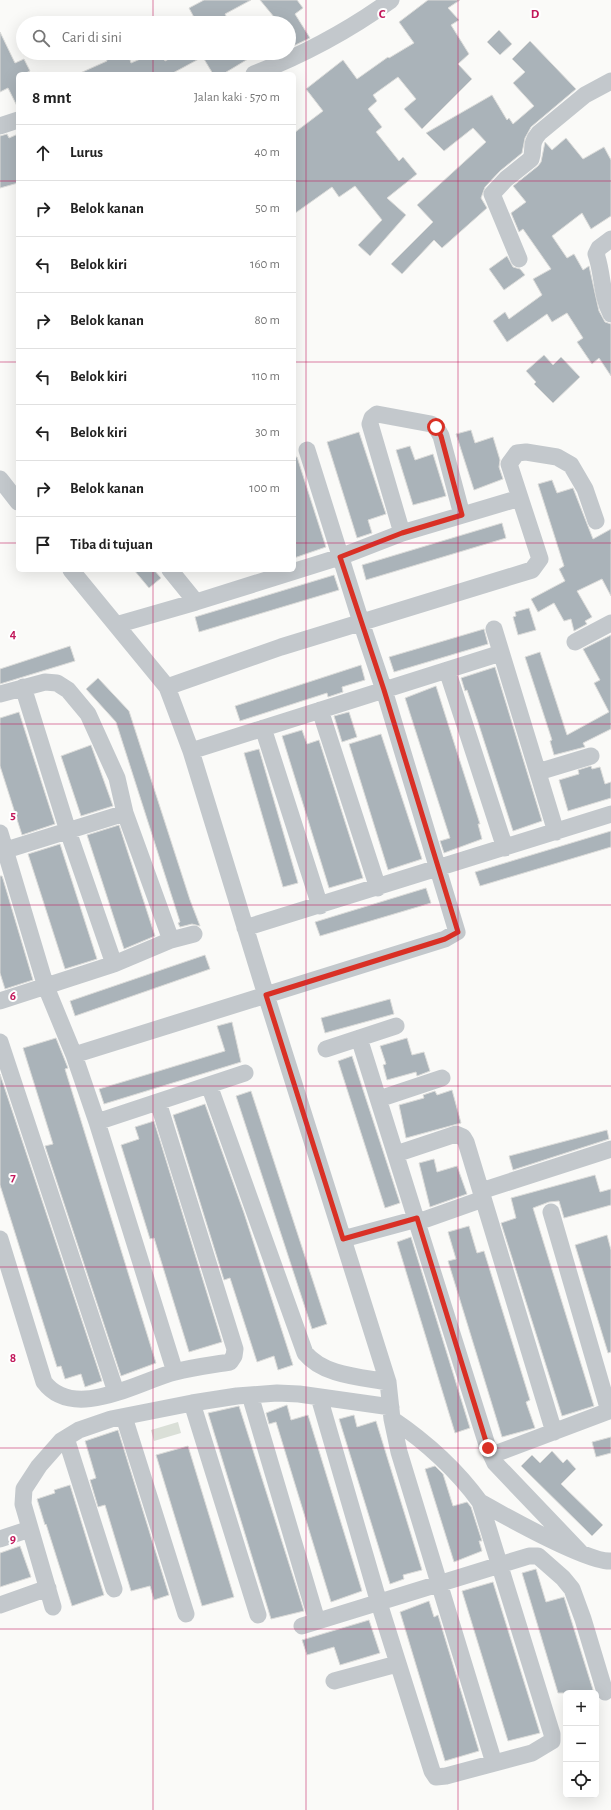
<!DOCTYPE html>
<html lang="id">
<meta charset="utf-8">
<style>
body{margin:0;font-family:"Alegreya Sans",sans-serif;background:#f6f6f6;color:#222}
.controls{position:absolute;right:12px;bottom:12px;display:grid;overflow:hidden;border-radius:6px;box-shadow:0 4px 16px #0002}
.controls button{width:36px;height:36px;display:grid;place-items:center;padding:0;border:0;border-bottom:1px solid #e0e0e0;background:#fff;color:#222;font:20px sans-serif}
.stop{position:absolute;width:12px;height:12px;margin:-9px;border:3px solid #d93025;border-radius:50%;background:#fff}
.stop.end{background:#d93025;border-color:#fff;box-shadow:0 1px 4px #0008}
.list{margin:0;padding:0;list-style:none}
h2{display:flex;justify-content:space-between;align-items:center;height:52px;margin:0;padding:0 16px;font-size:17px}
h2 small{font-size:13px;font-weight:400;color:#767676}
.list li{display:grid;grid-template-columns:26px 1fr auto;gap:12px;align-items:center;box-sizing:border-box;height:56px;padding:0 16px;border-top:1px solid #e0e0e0}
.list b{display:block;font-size:15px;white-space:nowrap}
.list em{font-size:13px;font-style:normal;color:#767676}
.icon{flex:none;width:22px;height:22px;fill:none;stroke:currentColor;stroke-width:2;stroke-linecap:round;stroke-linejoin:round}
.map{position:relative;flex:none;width:611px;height:1810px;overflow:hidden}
.search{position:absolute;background:#fff;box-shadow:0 4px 16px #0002;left:16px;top:16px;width:280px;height:44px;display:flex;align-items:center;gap:10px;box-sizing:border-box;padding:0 14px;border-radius:22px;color:#767676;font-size:15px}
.panel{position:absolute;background:#fff;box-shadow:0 4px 16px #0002;left:16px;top:72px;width:280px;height:500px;border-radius:6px}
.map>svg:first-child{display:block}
.green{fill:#dadfd7}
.building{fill:#aab3b9;stroke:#dcdcda}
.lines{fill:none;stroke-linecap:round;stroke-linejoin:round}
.street{stroke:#c3c8cc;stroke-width:17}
.route{stroke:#d93025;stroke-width:5}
.grid{fill:none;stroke:#c2185b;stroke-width:1;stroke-opacity:0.55}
.grid-label{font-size:13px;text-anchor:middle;font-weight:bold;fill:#c2185b;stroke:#fff;stroke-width:4;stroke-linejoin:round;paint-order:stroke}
</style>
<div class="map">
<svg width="611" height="1810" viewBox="0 0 611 1810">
<rect width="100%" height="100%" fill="#fafaf8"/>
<!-- green -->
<path class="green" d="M 178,1422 L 181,1433 L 154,1441 L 151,1430 Z"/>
<!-- building -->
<path class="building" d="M 204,0 L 251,0 L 225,14 L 230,23 L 197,23 L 189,8 Z
M 260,0 L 297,0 L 303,8 L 295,14 L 310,38 L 289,48 L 289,23 L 279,23 Z
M 428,0 L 460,0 L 448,8 L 459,20 L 451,25 L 469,54 L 458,64 L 472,79 L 422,129 L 404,109 L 416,99 L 398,77 L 373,95 L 377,101 L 368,109 L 382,127 L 376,132 L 399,161 L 403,157 L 417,174 L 387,198 L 406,215 L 370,256 L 358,245 L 382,220 L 355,186 L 339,197 L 332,187 L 294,214 L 294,133 L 323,111 L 306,89 L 343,60 L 357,79 L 388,57 L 389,58 L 414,43 L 399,22 Z
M 499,30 L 512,44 L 500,55 L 487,42 Z
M 0,32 L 15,63 L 24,59 L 30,71 L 24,74 L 18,74 L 18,108 L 8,88 L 0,92 Z
M 530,41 L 576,89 L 531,127 L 525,138 L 522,153 L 500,171 L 485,187 L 481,198 L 487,208 L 442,248 L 434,240 L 402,274 L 391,264 L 433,222 L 417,205 L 486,142 L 473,128 L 444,151 L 426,133 L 492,95 L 507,120 L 509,118 L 513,124 L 534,106 L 513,83 L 525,72 L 512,59 Z
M 104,53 L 128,53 L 131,63 L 154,53 L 162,53 L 165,61 L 180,53 L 210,53 L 171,74 L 78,74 L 107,61 Z
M 214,53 L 258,53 L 223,74 L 213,74 L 204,59 Z
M 7,134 L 9,138 L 18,134 L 18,183 L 0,188 L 0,136 Z
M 566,138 L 583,159 L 604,147 L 611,160 L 611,216 L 591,229 L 582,213 L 552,236 L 567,258 L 574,254 L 583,270 L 589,266 L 599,311 L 605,322 L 611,324 L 611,376 L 599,358 L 592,364 L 577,342 L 583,338 L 567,313 L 552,322 L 547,314 L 507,342 L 493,321 L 505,312 L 509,319 L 542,295 L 533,279 L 551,269 L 523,229 L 519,232 L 511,213 L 526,202 L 513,186 L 538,166 L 541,162 L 545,142 L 552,150 Z
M 507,256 L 513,267 L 520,269 L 525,275 L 504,290 L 489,269 Z
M 544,355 L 553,365 L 561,357 L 580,377 L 553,403 L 534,384 L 536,382 L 526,371 Z
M 471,430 L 475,443 L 493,437 L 500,460 L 499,467 L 503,479 L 474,490 L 456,434 Z
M 359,432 L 386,514 L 368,520 L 372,533 L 357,538 L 327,442 Z
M 410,446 L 415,460 L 433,454 L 446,496 L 413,505 L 396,450 Z
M 294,457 L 297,457 L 326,547 L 294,558 Z
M 552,480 L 557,493 L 573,488 L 593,539 L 611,529 L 611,596 L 602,579 L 577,591 L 592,617 L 585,621 L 587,624 L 574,631 L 571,619 L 564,621 L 554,603 L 538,612 L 531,599 L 565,581 L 559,569 L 564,566 L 538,484 Z
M 502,523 L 506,538 L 366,580 L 362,565 Z
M 134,570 L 154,570 L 161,578 L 149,588 Z
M 334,575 L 339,590 L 199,632 L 195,617 Z
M 529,608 L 536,630 L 518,635 L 513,617 L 516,616 L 515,612 Z
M 484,629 L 488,644 L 394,672 L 389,657 Z
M 611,635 L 611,729 L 583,743 L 585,747 L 554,755 L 550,741 L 552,740 L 525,657 L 540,652 L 567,735 L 609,712 L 594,683 L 600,680 L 583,649 Z
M 70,646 L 75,661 L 0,684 L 0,669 Z
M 361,665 L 365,680 L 342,687 L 343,692 L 328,697 L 327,693 L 240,721 L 235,706 Z
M 495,667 L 542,821 L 513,831 L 477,719 L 467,690 L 465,691 L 461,678 Z
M 98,678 L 129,711 L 190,900 L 200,926 L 192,924 L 180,927 L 178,923 L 180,922 L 116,722 L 86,689 Z
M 436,686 L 480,824 L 478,824 L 482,839 L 444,853 L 440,841 L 450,838 L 405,698 Z
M 19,712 L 55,824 L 22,835 L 0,766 L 0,718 Z
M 349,712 L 357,737 L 342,742 L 334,716 Z
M 302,730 L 307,744 L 319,740 L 363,878 L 329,888 L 282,736 Z
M 381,734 L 422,859 L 388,870 L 349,744 Z
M 91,745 L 113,806 L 81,816 L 61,756 Z
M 259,749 L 298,883 L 283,887 L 244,753 Z
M 591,766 L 592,769 L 600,767 L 605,784 L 611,782 L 611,798 L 568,811 L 559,780 L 579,774 L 578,770 Z
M 119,825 L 155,936 L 124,949 L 87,835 Z
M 611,831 L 611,847 L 480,886 L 475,872 Z
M 60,844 L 97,959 L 65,969 L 28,854 Z
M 0,876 L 2,876 L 3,879 L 33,980 L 5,989 L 0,973 Z
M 426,888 L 431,903 L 320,936 L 315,922 Z
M 205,955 L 210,969 L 75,1016 L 70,1001 Z
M 390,999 L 394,1014 L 325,1033 L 321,1018 Z
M 232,1022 L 241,1062 L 104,1104 L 99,1089 L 225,1051 L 217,1026 Z
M 56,1038 L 68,1068 L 65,1069 L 156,1363 L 121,1376 L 45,1146 L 53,1144 L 23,1048 Z
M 407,1038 L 412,1055 L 424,1052 L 430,1071 L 417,1076 L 416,1072 L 387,1080 L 383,1065 L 386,1064 L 380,1046 Z
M 352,1056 L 400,1203 L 385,1208 L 338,1061 Z
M 0,1074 L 102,1381 L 85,1387 L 81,1374 L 65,1379 L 61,1366 L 57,1367 L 0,1185 Z
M 452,1090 L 461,1123 L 406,1138 L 399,1105 L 424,1098 L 423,1095 L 435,1091 L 437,1095 Z
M 251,1091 L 327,1324 L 312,1329 L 236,1096 Z
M 205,1104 L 244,1213 L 293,1365 L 278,1370 L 274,1356 L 257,1362 L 230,1278 L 224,1280 L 173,1115 Z
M 154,1121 L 222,1342 L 189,1352 L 154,1238 L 150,1239 L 121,1145 L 139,1139 L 135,1127 Z
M 607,1130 L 609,1139 L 513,1170 L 509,1156 Z
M 434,1159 L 437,1172 L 457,1166 L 467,1194 L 430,1207 L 419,1163 Z
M 595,1175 L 600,1192 L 611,1189 L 611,1205 L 564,1218 L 559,1201 L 549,1202 L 533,1208 L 594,1406 L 562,1416 L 501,1223 L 516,1218 L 511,1198 Z
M 469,1226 L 477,1253 L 484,1251 L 530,1400 L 526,1402 L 535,1428 L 502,1437 L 448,1261 L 456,1259 L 448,1232 Z
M 607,1235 L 611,1250 L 611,1352 L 608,1353 L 575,1245 Z
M 411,1237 L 470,1428 L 455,1433 L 397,1242 Z
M 287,1405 L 291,1420 L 308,1415 L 362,1591 L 331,1602 L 276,1422 L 269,1424 L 266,1413 Z
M 239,1406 L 304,1611 L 271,1619 L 208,1413 Z
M 354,1415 L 357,1427 L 376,1421 L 422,1570 L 403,1575 L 404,1579 L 390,1584 L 339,1419 Z
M 118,1430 L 169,1595 L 154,1600 L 150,1586 L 131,1591 L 105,1505 L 98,1507 L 90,1480 L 96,1478 L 85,1441 Z
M 611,1437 L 611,1453 L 596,1457 L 592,1442 Z
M 188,1446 L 234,1597 L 202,1606 L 156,1455 Z
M 552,1451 L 563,1463 L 567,1459 L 576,1469 L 561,1484 L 603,1525 L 592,1536 L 521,1466 L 532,1455 L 540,1463 Z
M 435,1466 L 443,1474 L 453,1506 L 467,1502 L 471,1507 L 482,1541 L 479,1541 L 482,1551 L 454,1562 L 425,1469 Z
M 70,1485 L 104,1595 L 72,1606 L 46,1524 L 45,1525 L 37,1499 L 55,1493 L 54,1490 Z
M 20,1546 L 31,1577 L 0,1587 L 0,1553 Z
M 536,1569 L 546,1602 L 564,1597 L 594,1693 L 558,1693 L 522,1573 Z
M 493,1582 L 540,1733 L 508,1741 L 462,1591 Z
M 429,1601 L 434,1617 L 438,1615 L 479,1751 L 445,1761 L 400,1612 Z
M 369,1620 L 380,1653 L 340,1665 L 334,1647 L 307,1655 L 302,1640 Z"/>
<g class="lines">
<!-- street -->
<path class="street" d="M 254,74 C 303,55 348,31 391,0
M 0,126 L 18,120
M 611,239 L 599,248 L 596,254 C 603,273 601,295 611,314
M 519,259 L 492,194 L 506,179 L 531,159 C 535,148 529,145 539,133 L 585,95 L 611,81
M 0,479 L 18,502
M 402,533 L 370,424 L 372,418 L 377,414 L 431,424 L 436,427 L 441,436 L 462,515
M 71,570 L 167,687 L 191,751 L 266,995 L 388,1382 L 392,1419 L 399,1452 L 494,1763
M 170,570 L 196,602
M 116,625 L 196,602 L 340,557 L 402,533 L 520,498
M 494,629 L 556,832
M 575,642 L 611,623
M 447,670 L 505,848
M 23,687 L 68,831 L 114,964
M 167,687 L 281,647 L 532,570 L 540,559 L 509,464 L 517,453 L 526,452 L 557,457 L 571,465 L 585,489 L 596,521
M 0,694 L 45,682 L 57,683 L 68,690 L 88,714 L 117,778 L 125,813 L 171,940
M 320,710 L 378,888
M 263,728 L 320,906
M 191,751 L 501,653
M 538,772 L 591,756
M 0,833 L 46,987 L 74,1055 L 97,1122 L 175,1372
M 0,852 L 125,813
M 245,928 L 611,814
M 0,1001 L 114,964 L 171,940 L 194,934
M 359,1038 L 488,1448 L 495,1463 L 581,1553
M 0,1042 L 116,1392
M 326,1049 L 396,1026
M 74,1055 L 445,939 L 457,932 L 384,690 L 361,622 L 307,450
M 209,1085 L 305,1353 C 324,1376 361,1377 388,1382
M 379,1099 L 442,1078
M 97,1122 L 245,1073
M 396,1154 L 456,1134 L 463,1137 L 466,1142 L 554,1432
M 481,1191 L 611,1149
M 418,1222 L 483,1199
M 0,1239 L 44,1382 C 74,1422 139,1381 175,1372 C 193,1367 212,1365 230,1362 L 234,1356 L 235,1349 L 158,1102
M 343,1239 L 417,1219
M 250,1395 L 317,1621
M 319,1397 L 379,1603 L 432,1771 L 436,1777 L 446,1776 L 532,1753 L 552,1741 L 552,1734 L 480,1502 C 456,1469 426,1442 392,1419
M 192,1403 L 258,1615
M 124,1417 L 186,1614
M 66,1438 L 114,1589
M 492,1455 L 609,1411 L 551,1212
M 480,1502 C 503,1515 589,1563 611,1561
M 0,1539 L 30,1529
M 0,1605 L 48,1588
M 53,1607 L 23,1504 L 24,1489 L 39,1466 L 61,1441 L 79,1430 L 111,1419 L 192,1403 L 237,1396 L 277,1393 L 299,1394 L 391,1407
M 302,1626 L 529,1556 L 538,1556 L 563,1578 L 572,1589 L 583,1619 L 605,1692
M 334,1681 L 397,1664"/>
</g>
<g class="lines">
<!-- route -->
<path class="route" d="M 436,427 L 441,436 L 462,515 L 402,533 L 340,557 L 384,690 L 458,932 L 445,939 L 266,995 L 343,1239 L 417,1218 L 488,1448"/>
</g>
<!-- grid -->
<path class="grid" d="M 153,0 L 153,23M 306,0 L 306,1810M 458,0 L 458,1810M 153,53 L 153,74M 0,181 L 18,181M 294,181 L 611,181M 0,362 L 18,362M 294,362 L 611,362M 0,543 L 18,543M 294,543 L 611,543M 153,570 L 153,1810M 0,724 L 611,724M 0,905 L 611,905M 0,1086 L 611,1086M 0,1267 L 611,1267M 0,1448 L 611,1448M 0,1629 L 611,1629"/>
<g class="grid-label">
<text x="382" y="18">C</text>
<text x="535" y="18">D</text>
<text x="13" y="638">4</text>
<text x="13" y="819">5</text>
<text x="13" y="1000">6</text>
<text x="13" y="1181">7</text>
<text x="13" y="1362">8</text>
<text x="13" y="1543">9</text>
</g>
</svg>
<div class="controls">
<button>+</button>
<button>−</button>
<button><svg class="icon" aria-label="locate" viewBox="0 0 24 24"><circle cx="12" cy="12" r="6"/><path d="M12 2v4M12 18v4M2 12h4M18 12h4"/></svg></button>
</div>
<div class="stop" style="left:436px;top:427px"></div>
<div class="stop end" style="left:488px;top:1448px"></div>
<div class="search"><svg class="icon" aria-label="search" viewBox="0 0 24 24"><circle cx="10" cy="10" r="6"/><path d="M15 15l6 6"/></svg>Cari di sini</div>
<section class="panel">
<h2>8 mnt<small>Jalan kaki · 570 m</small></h2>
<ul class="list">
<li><svg class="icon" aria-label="ahead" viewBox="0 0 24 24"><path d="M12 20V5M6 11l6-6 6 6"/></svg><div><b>Lurus</b></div><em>40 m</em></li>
<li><svg class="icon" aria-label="right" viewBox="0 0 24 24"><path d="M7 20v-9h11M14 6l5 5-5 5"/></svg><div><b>Belok kanan</b></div><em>50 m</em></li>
<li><svg class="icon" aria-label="left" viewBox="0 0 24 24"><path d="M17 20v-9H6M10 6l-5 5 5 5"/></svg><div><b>Belok kiri</b></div><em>160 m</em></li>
<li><svg class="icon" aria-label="right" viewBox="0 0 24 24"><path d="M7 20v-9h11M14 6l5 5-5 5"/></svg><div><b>Belok kanan</b></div><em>80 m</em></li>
<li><svg class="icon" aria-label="left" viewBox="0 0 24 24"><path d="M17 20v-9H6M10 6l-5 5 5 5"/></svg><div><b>Belok kiri</b></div><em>110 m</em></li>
<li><svg class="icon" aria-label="left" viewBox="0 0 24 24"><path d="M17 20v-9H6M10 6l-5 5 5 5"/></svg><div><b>Belok kiri</b></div><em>30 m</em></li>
<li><svg class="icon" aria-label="right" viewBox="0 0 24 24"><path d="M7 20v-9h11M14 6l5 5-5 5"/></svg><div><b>Belok kanan</b></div><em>100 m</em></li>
<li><svg class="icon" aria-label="arrive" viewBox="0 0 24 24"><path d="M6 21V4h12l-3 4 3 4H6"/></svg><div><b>Tiba di tujuan</b></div></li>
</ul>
</section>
</div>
